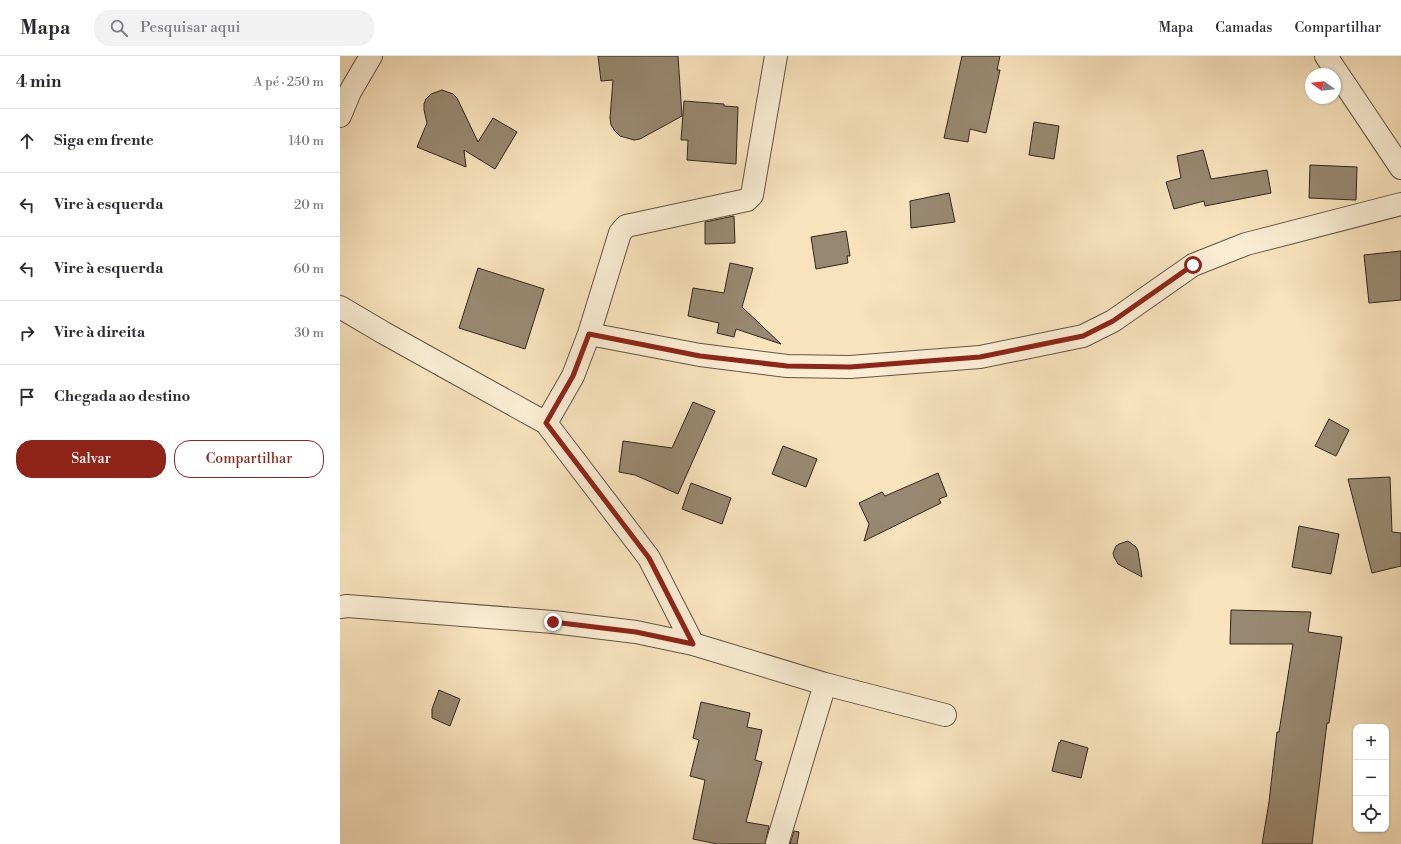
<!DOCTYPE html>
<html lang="pt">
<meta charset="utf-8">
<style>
body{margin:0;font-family:"Libre Bodoni",serif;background:#f2f2f3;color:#2b2b33}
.controls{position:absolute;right:12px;bottom:12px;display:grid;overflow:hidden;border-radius:8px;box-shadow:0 1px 3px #0004}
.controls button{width:36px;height:36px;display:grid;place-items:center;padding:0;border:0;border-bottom:1px solid #e1e1e2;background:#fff;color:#2b2b33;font:20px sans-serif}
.compass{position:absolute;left:965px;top:12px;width:36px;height:36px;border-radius:50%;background:#fff;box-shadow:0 1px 3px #0004;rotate:285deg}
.stop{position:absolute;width:12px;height:12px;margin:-9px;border:3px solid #8f2418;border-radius:50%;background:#fff}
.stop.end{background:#8f2418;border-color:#fff;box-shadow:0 1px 4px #0008}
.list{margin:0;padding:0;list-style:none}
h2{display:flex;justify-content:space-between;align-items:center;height:52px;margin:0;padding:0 16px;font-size:17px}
h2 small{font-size:13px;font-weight:400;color:#7c7c81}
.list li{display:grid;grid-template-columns:26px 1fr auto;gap:12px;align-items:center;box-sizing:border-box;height:64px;padding:0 16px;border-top:1px solid #e1e1e2}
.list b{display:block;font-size:15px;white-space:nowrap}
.list em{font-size:13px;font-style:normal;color:#7c7c81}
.actions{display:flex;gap:8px;padding:12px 16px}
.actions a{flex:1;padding:9px 0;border:1px solid #8f2418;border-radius:16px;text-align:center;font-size:14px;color:#8f2418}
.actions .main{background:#8f2418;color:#fff}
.icon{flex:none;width:22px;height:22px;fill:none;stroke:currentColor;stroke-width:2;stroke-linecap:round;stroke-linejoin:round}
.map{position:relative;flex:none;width:1061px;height:788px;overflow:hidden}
header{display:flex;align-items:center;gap:24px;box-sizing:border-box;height:56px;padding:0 20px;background:#fff;border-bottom:1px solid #e1e1e2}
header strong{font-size:19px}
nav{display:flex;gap:22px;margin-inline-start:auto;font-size:14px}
.search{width:280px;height:36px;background:#f2f2f3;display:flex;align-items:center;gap:10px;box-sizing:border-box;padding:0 14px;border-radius:16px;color:#7c7c81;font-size:15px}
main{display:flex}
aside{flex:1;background:#fff}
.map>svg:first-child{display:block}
.building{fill:#998871;stroke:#32251e}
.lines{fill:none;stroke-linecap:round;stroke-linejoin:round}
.minor-casing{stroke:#645446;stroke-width:24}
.minor{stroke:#faedd4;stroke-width:22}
.route{stroke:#8f2418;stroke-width:5}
</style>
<header>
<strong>Mapa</strong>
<div class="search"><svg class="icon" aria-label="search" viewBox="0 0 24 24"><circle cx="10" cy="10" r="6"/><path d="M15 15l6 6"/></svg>Pesquisar aqui</div>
<nav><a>Mapa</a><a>Camadas</a><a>Compartilhar</a></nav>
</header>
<main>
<aside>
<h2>4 min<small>A pé · 250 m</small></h2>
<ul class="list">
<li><svg class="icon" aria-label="ahead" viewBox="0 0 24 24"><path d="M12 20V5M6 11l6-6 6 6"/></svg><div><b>Siga em frente</b></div><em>140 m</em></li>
<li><svg class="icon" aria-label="left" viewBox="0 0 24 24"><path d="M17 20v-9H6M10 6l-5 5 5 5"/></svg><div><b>Vire à esquerda</b></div><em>20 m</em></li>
<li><svg class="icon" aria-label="left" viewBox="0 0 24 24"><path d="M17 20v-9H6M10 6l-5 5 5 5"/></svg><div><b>Vire à esquerda</b></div><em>60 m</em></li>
<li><svg class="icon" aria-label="right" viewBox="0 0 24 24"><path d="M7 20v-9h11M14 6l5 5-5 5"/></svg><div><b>Vire à direita</b></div><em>30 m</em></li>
<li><svg class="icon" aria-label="arrive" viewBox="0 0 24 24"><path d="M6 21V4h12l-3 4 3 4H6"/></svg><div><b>Chegada ao destino</b></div></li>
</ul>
<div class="actions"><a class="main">Salvar</a><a>Compartilhar</a></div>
</aside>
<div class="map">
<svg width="1061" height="788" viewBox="0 0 1061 788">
<rect width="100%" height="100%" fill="#f8e3bd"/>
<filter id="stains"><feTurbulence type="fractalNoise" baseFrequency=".005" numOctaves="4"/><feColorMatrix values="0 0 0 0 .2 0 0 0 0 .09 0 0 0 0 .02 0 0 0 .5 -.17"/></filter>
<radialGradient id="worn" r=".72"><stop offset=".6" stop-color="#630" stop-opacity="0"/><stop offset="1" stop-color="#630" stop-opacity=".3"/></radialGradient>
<!-- building -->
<path class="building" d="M 258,0 L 338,0 L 342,60 L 300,83 L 294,84 L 280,80 L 275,75 L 271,69 L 270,62 L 273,24 L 261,25 Z
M 622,0 L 660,0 L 657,14 L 660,14 L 646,77 L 630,73 L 628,86 L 604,82 Z
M 102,34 L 113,38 L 117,42 L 138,86 L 153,62 L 177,76 L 155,113 L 124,94 L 126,111 L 77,91 L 87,67 L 84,54 L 84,48 L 86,43 L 91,38 Z
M 344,45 L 384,48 L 384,50 L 398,51 L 396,108 L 347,104 L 348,84 L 341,84 Z
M 694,66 L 719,70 L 714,103 L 689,99 Z
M 863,94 L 871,123 L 927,114 L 931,137 L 865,150 L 864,145 L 834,153 L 826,126 L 841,122 L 837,100 Z
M 970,109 L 1017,111 L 1016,144 L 969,142 Z
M 609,137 L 615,166 L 571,172 L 570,145 Z
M 394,160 L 395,187 L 365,188 L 365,166 Z
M 506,175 L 510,200 L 507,200 L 508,207 L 476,213 L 471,181 Z
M 1061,195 L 1061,244 L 1029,247 L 1024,199 Z
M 390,207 L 413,212 L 402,251 L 441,288 L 396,273 L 394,281 L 377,277 L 379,267 L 348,260 L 353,232 L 384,237 Z
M 138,212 L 204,233 L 185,293 L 119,272 Z
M 353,346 L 375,355 L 338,438 L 295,419 L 279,416 L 283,385 L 332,392 Z
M 989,363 L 1009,374 L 996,400 L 975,390 Z
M 443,390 L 477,403 L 466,431 L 432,418 Z
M 598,417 L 607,440 L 599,443 L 601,447 L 524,485 L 529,468 L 519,447 L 542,436 L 545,440 Z
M 1050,421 L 1052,476 L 1061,477 L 1061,510 L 1032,517 L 1008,423 Z
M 351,427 L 391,442 L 382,468 L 342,453 Z
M 959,470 L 999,478 L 991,518 L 952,511 Z
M 788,485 L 796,491 L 798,495 L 802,521 L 778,508 L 774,501 L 773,497 L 776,490 L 779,488 Z
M 891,554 L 971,556 L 968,576 L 1002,581 L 989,667 L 987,667 L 972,788 L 922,788 L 929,746 L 937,676 L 939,676 L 953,588 L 890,588 Z
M 99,634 L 120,643 L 110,670 L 92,662 L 92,653 Z
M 361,646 L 410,657 L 407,671 L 422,674 L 415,704 L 422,706 L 406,766 L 429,770 L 425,788 L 377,788 L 353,783 L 365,724 L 350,720 L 359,684 L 353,682 Z
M 721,684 L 748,692 L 741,722 L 712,715 L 719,686 L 720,687 Z
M 454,775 L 459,776 L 457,788 L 450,788 Z"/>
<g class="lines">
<!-- minor casing -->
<g class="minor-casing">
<path id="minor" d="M 986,0 L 1061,112
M 0,60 L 10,36 L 31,0
M 0,251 L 44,277 L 206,367 L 233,320 L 249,278 L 360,299 L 447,310 L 510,311 L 640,301 L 743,280 L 773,265 L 853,209 L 906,188 L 1061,148
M 249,278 L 280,177 L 286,170 L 407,144 L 412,139 L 436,0
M 206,367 L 309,502 L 353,588
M 0,551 L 7,550 L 213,566 L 296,576 L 353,588 L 485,628 L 605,659
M 437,788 L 485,628"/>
</g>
<!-- minor -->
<use href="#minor" class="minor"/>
</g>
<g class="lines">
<!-- route -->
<path class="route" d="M 213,566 L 296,576 L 353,588 L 309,502 L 206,367 L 233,320 L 249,278 L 360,300 L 447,310 L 510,311 L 640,301 L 743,280 L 773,265 L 853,209"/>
</g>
<rect width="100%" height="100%" filter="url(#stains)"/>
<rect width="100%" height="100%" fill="url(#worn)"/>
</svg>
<div class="controls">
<button>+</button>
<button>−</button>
<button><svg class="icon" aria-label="locate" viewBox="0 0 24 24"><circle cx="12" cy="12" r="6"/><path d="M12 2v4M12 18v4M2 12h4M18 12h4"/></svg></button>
</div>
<svg class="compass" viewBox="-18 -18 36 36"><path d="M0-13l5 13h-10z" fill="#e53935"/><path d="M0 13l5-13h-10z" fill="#7c7c81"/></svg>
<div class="stop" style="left:853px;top:209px"></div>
<div class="stop end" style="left:213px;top:566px"></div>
</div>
</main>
